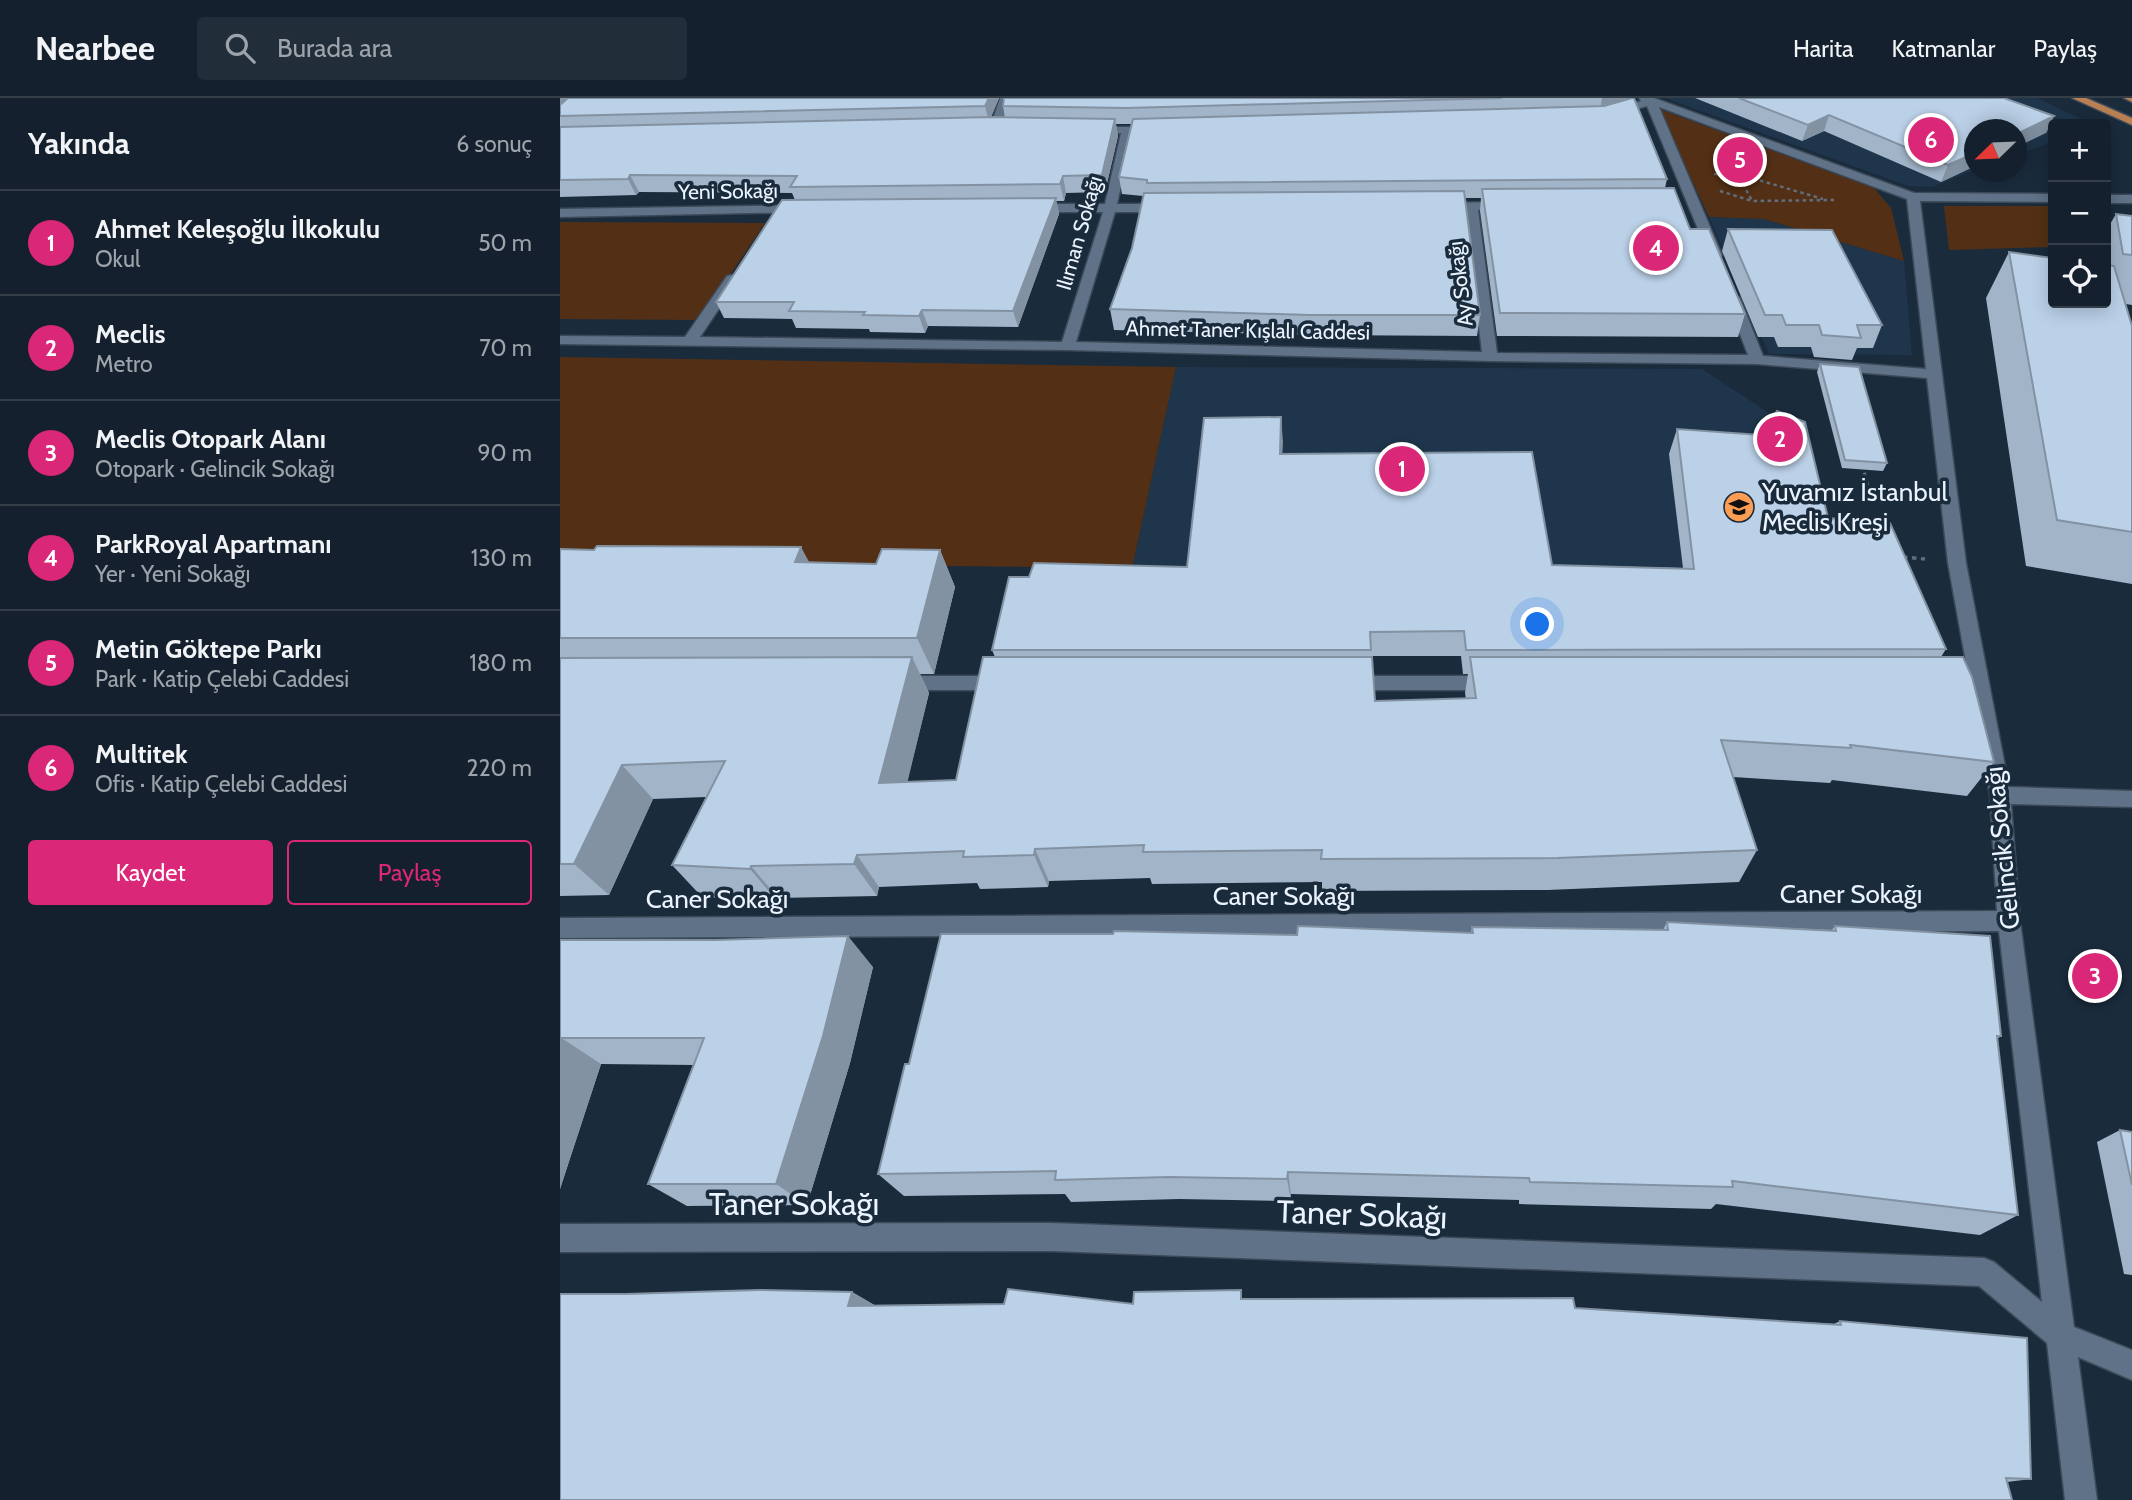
<!DOCTYPE html>
<html lang="tr">
<meta charset="utf-8">
<style>
body{margin:0;font-family:Cabin,sans-serif;background:#212d39;color:#f1f3f6}
.controls{position:absolute;right:21px;top:21px;display:grid;overflow:hidden;border-radius:7px;box-shadow:0 4px 18px #0003}
.controls button{width:63px;height:63px;display:grid;place-items:center;padding:0;border:0;border-bottom:2px solid #333e49;background:#14202d;color:#f1f3f6;font:35px sans-serif}
.compass{position:absolute;left:1404px;top:21px;width:63px;height:63px;border-radius:50%;background:#14202d;box-shadow:0 4px 18px #0003;rotate:247deg}
.you{position:absolute;left:978px;top:527px;width:24px;height:24px;margin:-18px;border:5px solid #fff;border-radius:50%;background:#1a73e8;box-shadow:0 0 0 10px #1a73e833}
.badge{display:grid;place-items:center;width:46px;height:46px;border-radius:50%;background:#db2777;color:#fff;font-size:23px;font-weight:700}
.pin{position:absolute;translate:-50% -50%;border:4px solid #fff;box-shadow:0 2px 7px #0006}
.list{margin:0;padding:0;list-style:none}
h2{display:flex;justify-content:space-between;align-items:center;height:91px;margin:0;padding:0 28px;font-size:30px}
h2 small{font-size:23px;font-weight:400;color:#9da3aa}
.list li{display:grid;grid-template-columns:46px 1fr auto;gap:21px;align-items:center;box-sizing:border-box;height:105px;padding:0 28px;border-top:2px solid #333e49}
.list b{display:block;font-size:26px;white-space:nowrap}
.list p{margin:0;font-size:23px;white-space:nowrap;color:#9da3aa}
.list em{font-size:23px;font-style:normal;color:#9da3aa}
.actions{display:flex;gap:14px;padding:21px 28px}
.actions a{flex:1;padding:16px 0;border:2px solid #db2777;border-radius:7px;text-align:center;font-size:24px;color:#db2777}
.actions .main{background:#db2777;color:#fff}
.icon{flex:none;width:38px;height:38px;fill:none;stroke:currentColor;stroke-width:2;stroke-linecap:round;stroke-linejoin:round}
.map{position:relative;flex:none;width:1572px;height:1402px;overflow:hidden}
header{display:flex;align-items:center;gap:42px;box-sizing:border-box;height:98px;padding:0 35px;background:#14202d;border-bottom:2px solid #333e49}
header strong{font-size:33px}
nav{display:flex;gap:38px;margin-inline-start:auto;font-size:24px}
.search{width:490px;height:63px;background:#212d39;display:flex;align-items:center;gap:18px;box-sizing:border-box;padding:0 24px;border-radius:7px;color:#9da3aa;font-size:26px}
main{display:flex}
aside{flex:1;background:#14202d}
.map>svg:first-child{display:block}
.built{fill:#1e354b}
.green{fill:#533015}
.lines{fill:none;stroke-linecap:round;stroke-linejoin:round}
.minor-casing{stroke:#3b4958;stroke-width:3}
.primary-casing{stroke:#3b4958;stroke-width:3}
.path-far1{stroke:#606e7d;stroke-width:2.5;stroke-dasharray:3.5 3.5;stroke-linecap:butt}
.path{stroke:#606e7d;stroke-width:3.5;stroke-dasharray:4.5 4.5;stroke-linecap:butt}
.minor{fill:#5f7287;fill-rule:evenodd}
.primary{fill:#b88053;fill-rule:evenodd}
.wall{fill:#a1b4c8;fill-rule:evenodd}
.shaded-wall{fill:#8392a2}
.building{fill:#bbd1e8;stroke:#8392a2;stroke-width:2}
.labels{text-anchor:middle;dominant-baseline:central;stroke-width:7;stroke-linejoin:round;paint-order:stroke}
.far-street-label{font-size:21px;fill:#ebf4fe;stroke:#1a2b3c}
.poi-label{font-size:26px;fill:#ebf4fe;stroke:#1a2b3c;text-anchor:start}
.street-label{font-size:26px;fill:#ebf4fe;stroke:#1a2b3c}
.near-street-label{font-size:32px;fill:#ebf4fe;stroke:#1a2b3c}
</style>
<header>
<strong>Nearbee</strong>
<div class="search"><svg class="icon" aria-label="search" viewBox="0 0 24 24"><circle cx="10" cy="10" r="6"/><path d="M15 15l6 6"/></svg>Burada ara</div>
<nav><a>Harita</a><a>Katmanlar</a><a>Paylaş</a></nav>
</header>
<main>
<aside>
<h2>Yakında<small>6 sonuç</small></h2>
<ul class="list">
<li><span class="badge">1</span><div><b>Ahmet Keleşoğlu İlkokulu</b><p>Okul</p></div><em>50 m</em></li>
<li><span class="badge">2</span><div><b>Meclis</b><p>Metro</p></div><em>70 m</em></li>
<li><span class="badge">3</span><div><b>Meclis Otopark Alanı</b><p>Otopark · Gelincik Sokağı</p></div><em>90 m</em></li>
<li><span class="badge">4</span><div><b>ParkRoyal Apartmanı</b><p>Yer · Yeni Sokağı</p></div><em>130 m</em></li>
<li><span class="badge">5</span><div><b>Metin Göktepe Parkı</b><p>Park · Katip Çelebi Caddesi</p></div><em>180 m</em></li>
<li><span class="badge">6</span><div><b>Multitek</b><p>Ofis · Katip Çelebi Caddesi</p></div><em>220 m</em></li>
</ul>
<div class="actions"><a class="main">Kaydet</a><a>Paylaş</a></div>
</aside>
<div class="map">
<svg width="1572" height="1402" viewBox="0 0 1572 1402">
<rect width="100%" height="100%" fill="#1a2b3c"/>
<!-- built -->
<path class="built" d="M 1105,0 L 1477,0 L 1532,26 L 1493,26 L 1493,43 L 1457,57 L 1456,32 L 1414,32 L 1414,72 L 1372,89 L 1348,88 Z
M 1149,119 L 1204,121 L 1344,163 L 1352,257 L 1209,256 Z
M 616,269 L 1142,271 L 1238,334 L 1285,483 L 572,470 Z"/>
<!-- green -->
<path class="green" d="M 1099,11 L 1314,90 L 1331,110 L 1344,163 L 1204,121 L 1149,119 Z
M 1384,108 L 1493,108 L 1493,149 L 1389,152 Z
M 0,124 L 205,125 L 140,222 L 0,221 Z
M 0,259 L 616,269 L 572,470 L 0,464 Z"/>
<g class="lines">
<!-- minor casing -->
<g class="minor-casing">
<path id="minor" d="M 440,0 L 450,0 L 442,30 L 436,33 L 430,30 Z
M 1079,0 L 1094,0 L 1354,95 L 1493,96 L 1493,104 L 1360,103 L 1406,465 L 1449,689 L 1572,693 L 1572,709 L 1451,706 L 1460,823 L 1514,1229 L 1572,1252 L 1572,1282 L 1518,1259 L 1537,1402 L 1505,1402 L 1487,1245 L 1419,1188 L 492,1153 L 0,1154 L 0,1126 L 492,1125 L 1424,1160 L 1434,1164 L 1482,1204 L 1439,833 L 0,840 L 0,820 L 1437,813 L 1430,697 L 1388,465 L 1367,280 L 1197,266 L 930,263 L 508,252 L 0,246 L 0,238 L 125,239 L 167,178 L 172,177 L 179,181 L 140,239 L 502,244 L 543,114 L 472,114 L 466,110 L 472,106 L 545,106 L 561,35 L 530,35 L 524,32 L 530,29 L 596,29 L 600,30 L 600,34 L 573,35 L 557,106 L 607,106 L 613,110 L 607,114 L 555,114 L 516,244 L 922,254 L 905,112 L 878,113 L 872,109 L 878,105 L 947,104 L 953,108 L 951,111 L 918,112 L 937,255 L 1188,257 L 1166,200 L 1173,196 L 1180,200 L 1203,258 L 1366,271 L 1347,101 L 1099,9 L 1162,157 L 1155,161 L 1150,160 L 1087,8 L 1051,18 L 1045,15 L 1081,3 Z
M 1546,97 L 1572,97 L 1572,105 L 1546,105 Z
M 243,107 L 249,111 L 247,114 L 0,119 L 0,111 Z
M 337,578 L 445,578 L 452,580 L 455,585 L 452,590 L 445,592 L 337,592 L 330,590 L 327,585 L 330,580 Z
M 785,578 L 935,578 L 942,580 L 945,585 L 942,590 L 935,592 L 785,592 L 778,590 L 775,585 L 778,580 Z"/>
</g>
<!-- primary casing -->
<g class="primary-casing">
<path id="primary" d="M 1512,0 L 1526,0 L 1572,20 L 1572,27 Z
M 1564,0 L 1572,0 L 1572,4 Z"/>
</g>
<!-- path-far1 -->
<path class="path-far1" d="M 1183,65 L 1178,76 L 1263,101
M 1154,76 L 1178,76 L 1192,103 L 1276,102
M 1160,93 L 1192,103"/>
<!-- path -->
<path class="path" d="M 1302,366 L 1308,389
M 1343,459 L 1365,461"/>
<!-- minor -->
<use href="#minor" class="minor"/>
<!-- primary -->
<use href="#primary" class="primary"/>
</g>
<!-- wall -->
<path class="wall" d="M 0,0 L 439,0 L 431,19 L 445,20 L 443,8 L 444,0 L 1067,0 L 1067,1 L 1107,81 L 1105,90 L 1185,216 L 1178,239 L 937,238 L 920,113 L 921,100 L 905,100 L 920,217 L 917,238 L 750,237 L 554,232 L 550,211 L 572,150 L 583,98 L 562,96 L 559,79 L 571,26 L 556,26 L 558,38 L 545,94 L 506,95 L 504,103 L 496,103 L 499,116 L 458,229 L 368,228 L 365,235 L 310,234 L 309,231 L 236,230 L 232,221 L 164,220 L 156,204 L 235,102 L 232,95 L 79,94 L 76,97 L 0,99 Z
M 1135,0 L 1444,0 L 1494,18 L 1486,35 L 1415,32 L 1415,68 L 1381,84 L 1264,33 L 1242,43 Z
M 1556,116 L 1572,118 L 1572,207 L 1566,206 L 1572,228 L 1572,486 L 1466,468 L 1426,200 L 1449,154 L 1546,205 L 1546,133 Z
M 1168,131 L 1322,227 L 1313,250 L 1297,250 L 1292,262 L 1254,259 L 1251,249 L 1218,249 L 1214,239 L 1198,239 L 1162,153 Z
M 1260,266 L 1327,365 L 1323,373 L 1282,370 L 1257,274 Z
M 721,319 L 722,356 L 992,467 L 1123,470 L 1109,356 L 1117,331 L 1268,420 L 1386,551 L 1381,559 L 1434,664 L 1407,698 L 1272,682 L 1270,685 L 1173,679 L 1197,752 L 1179,784 L 988,792 L 762,793 L 762,784 L 592,786 L 590,780 L 489,783 L 488,789 L 420,791 L 417,785 L 319,789 L 317,798 L 218,800 L 217,803 L 142,799 L 112,767 L 146,699 L 93,701 L 49,797 L 0,798 L 0,451 L 34,452 L 249,465 L 316,466 L 380,452 L 395,489 L 374,576 L 360,576 L 369,595 L 347,684 L 396,682 L 435,559 L 432,552 L 469,479 L 627,469 ZM 811,558 L 901,558 L 903,576 L 908,576 L 905,595 L 906,601 L 815,603 Z
M 1107,824 L 1272,832 L 1275,828 L 1441,938 L 1437,941 L 1458,1117 L 1420,1137 L 1156,1106 L 1151,1111 L 959,1106 L 959,1102 L 731,1096 L 731,1103 L 619,1101 L 511,1104 L 505,1096 L 344,1098 L 318,1076 L 349,966 L 737,837 L 911,835 L 912,829 L 1103,832 Z
M 0,842 L 313,869 L 290,965 L 247,1107 L 127,1108 L 88,1086 L 133,967 L 41,966 L 0,1091 Z
M 1560,1032 L 1572,1034 L 1572,1177 L 1564,1176 L 1537,1044 Z
M 292,1194 L 316,1208 L 573,1206 L 685,1201 L 1015,1210 L 1274,1226 L 1280,1223 L 1471,1381 L 1447,1384 L 66,1196 Z"/>
<!-- shaded-wall -->
<path class="shaded-wall" d="M 0,0 L 16,0 L 0,15 Z
M 429,0 L 439,0 L 429,24 L 425,8 Z
M 1042,0 L 1067,0 L 1066,5 L 1040,13 Z
M 1269,17 L 1264,33 L 1242,43 L 1248,27 Z
M 1494,18 L 1486,35 L 1457,49 L 1457,36 Z
M 555,21 L 558,38 L 545,94 L 542,77 Z
M 1415,55 L 1415,68 L 1381,84 L 1388,67 Z
M 70,77 L 79,94 L 76,97 L 68,81 Z
M 503,78 L 506,95 L 504,103 L 500,86 Z
M 496,100 L 499,116 L 458,229 L 453,213 Z
M 362,212 L 368,228 L 365,235 L 359,218 Z
M 721,319 L 723,344 L 721,381 L 720,356 Z
M 241,449 L 261,486 L 235,464 Z
M 380,452 L 395,489 L 374,576 L 357,540 Z
M 352,559 L 369,595 L 339,719 L 319,685 Z
M 62,667 L 93,701 L 49,797 L 14,766 Z
M 475,751 L 489,783 L 488,789 L 474,757 Z
M 297,757 L 319,789 L 317,798 L 294,766 Z
M 191,768 L 218,800 L 217,803 L 190,771 Z
M 288,838 L 313,869 L 290,965 L 247,1107 L 216,1086 Z
M 0,939 L 41,966 L 0,1091 Z
M 728,1074 L 731,1096 L 731,1103 L 727,1081 Z
M 292,1194 L 316,1208 L 288,1208 Z"/>
<!-- building -->
<path class="building" d="M 8,0 L 429,0 L 425,8 L 0,18 L 0,7 Z
M 444,0 L 942,0 L 566,10 L 443,8 Z
M 1072,0 L 1074,0 L 1107,81 L 587,85 L 587,82 L 559,79 L 573,21 L 1044,8 Z
M 1179,0 L 1444,0 L 1494,18 L 1457,36 L 1457,32 L 1415,32 L 1415,55 L 1388,67 L 1269,17 L 1248,27 Z
M 432,19 L 555,21 L 542,77 L 503,78 L 500,86 L 230,89 L 237,78 L 70,77 L 68,81 L 0,82 L 0,29 Z
M 1114,90 L 1130,131 L 1149,131 L 1185,216 L 940,215 L 922,91 Z
M 904,93 L 920,217 L 749,217 L 550,211 L 572,150 L 584,95 Z
M 496,100 L 453,213 L 362,212 L 359,218 L 303,217 L 305,214 L 229,213 L 234,204 L 156,204 L 222,102 Z
M 1556,116 L 1572,118 L 1572,157 L 1563,156 Z
M 1168,131 L 1272,132 L 1322,227 L 1297,227 L 1301,240 L 1262,237 L 1259,227 L 1226,227 L 1222,217 L 1205,217 Z
M 1449,154 L 1493,160 L 1493,205 L 1546,205 L 1546,167 L 1554,168 L 1572,228 L 1572,434 L 1497,422 Z
M 1260,266 L 1299,269 L 1327,365 L 1285,362 Z
M 1217,313 L 1245,324 L 1268,420 L 1330,425 L 1386,551 L 906,552 L 904,533 L 810,534 L 811,552 L 432,552 L 449,479 L 469,479 L 474,465 L 627,469 L 644,320 L 721,319 L 720,356 L 972,354 L 992,467 L 1134,471 L 1117,331 L 1201,337 Z
M 37,448 L 241,449 L 235,464 L 316,466 L 322,451 L 380,452 L 357,540 L 0,540 L 0,451 L 34,452 Z
M 352,559 L 319,685 L 396,682 L 423,559 L 812,559 L 815,603 L 916,600 L 910,559 L 1403,559 L 1412,579 L 1434,664 L 1290,647 L 1291,650 L 1161,642 L 1197,752 L 997,760 L 761,761 L 762,752 L 583,754 L 584,747 L 475,751 L 474,757 L 403,759 L 404,753 L 297,757 L 294,766 L 191,768 L 190,771 L 112,767 L 165,663 L 62,667 L 14,766 L 0,766 L 0,560 Z
M 1107,824 L 1276,833 L 1275,828 L 1430,838 L 1441,938 L 1437,938 L 1458,1117 L 1172,1083 L 1173,1089 L 970,1084 L 969,1080 L 728,1074 L 727,1081 L 609,1079 L 495,1082 L 496,1073 L 318,1076 L 345,966 L 349,966 L 381,836 L 553,836 L 554,833 L 737,837 L 738,828 L 913,835 L 912,829 L 1108,832 Z
M 288,838 L 263,938 L 216,1086 L 88,1086 L 144,940 L 0,940 L 0,842 L 156,842 Z
M 1560,1032 L 1572,1034 L 1572,1087 Z
M 448,1191 L 573,1206 L 574,1194 L 681,1192 L 681,1201 L 1013,1200 L 1015,1210 L 1281,1227 L 1280,1223 L 1467,1240 L 1471,1381 L 1446,1380 L 1452,1402 L 0,1402 L 0,1196 L 66,1196 L 199,1192 L 292,1194 L 288,1208 L 444,1206 Z"/>
<!-- icons -->
<defs>
<g id="school-disc" transform="scale(1.575)"><circle r="9.5" fill="#fc9d53" stroke="#1a2b3c"/><path d="M0-5L7-2L0 1L-7-2ZM-4 1L0 2.5L4 1V4Q0 6-4 4Z" fill="#111"/></g>
</defs>
<g fill-rule="evenodd">
<use href="#school-disc" x="1179" y="409"/>
</g>
<g class="labels">
<!-- far-street labels -->
<g class="far-street-label">
<text transform="translate(168 93) rotate(-1)">Yeni Sokağı</text>
<text transform="translate(519 135) rotate(-74)">Ilıman Sokağı</text>
<text transform="translate(900 186) rotate(-97)">Ay Sokağı</text>
<text transform="translate(688 232) rotate(1)">Ahmet Taner Kışlalı Caddesi</text>
</g>
<!-- poi labels -->
<g class="poi-label">
<text x="1202" y="394">Yuvamız İstanbul<tspan x="1202" dy="30">Meclis Kreşi</tspan></text>
</g>
<!-- street labels -->
<g class="street-label">
<text transform="translate(1442 750) rotate(-96)">Gelincik Sokağı</text>
<text x="1291" y="796">Caner Sokağı</text>
<text x="724" y="798">Caner Sokağı</text>
<text x="157" y="801">Caner Sokağı</text>
</g>
<!-- near-street labels -->
<g class="near-street-label">
<text x="234" y="1105">Taner Sokağı</text>
<text transform="translate(802 1116) rotate(2)">Taner Sokağı</text>
</g>
</g>
</svg>
<div class="controls">
<button>+</button>
<button>−</button>
<button><svg class="icon" aria-label="locate" viewBox="0 0 24 24"><circle cx="12" cy="12" r="6"/><path d="M12 2v4M12 18v4M2 12h4M18 12h4"/></svg></button>
</div>
<svg class="compass" viewBox="-18 -18 36 36"><path d="M0-13l5 13h-10z" fill="#e53935"/><path d="M0 13l5-13h-10z" fill="#9da3aa"/></svg>
<div class="you"></div>
<div class="pin badge" style="left:842px;top:371px">1</div>
<div class="pin badge" style="left:1220px;top:341px">2</div>
<div class="pin badge" style="left:1535px;top:878px">3</div>
<div class="pin badge" style="left:1096px;top:150px">4</div>
<div class="pin badge" style="left:1180px;top:62px">5</div>
<div class="pin badge" style="left:1371px;top:42px">6</div>
</div>
</main>
